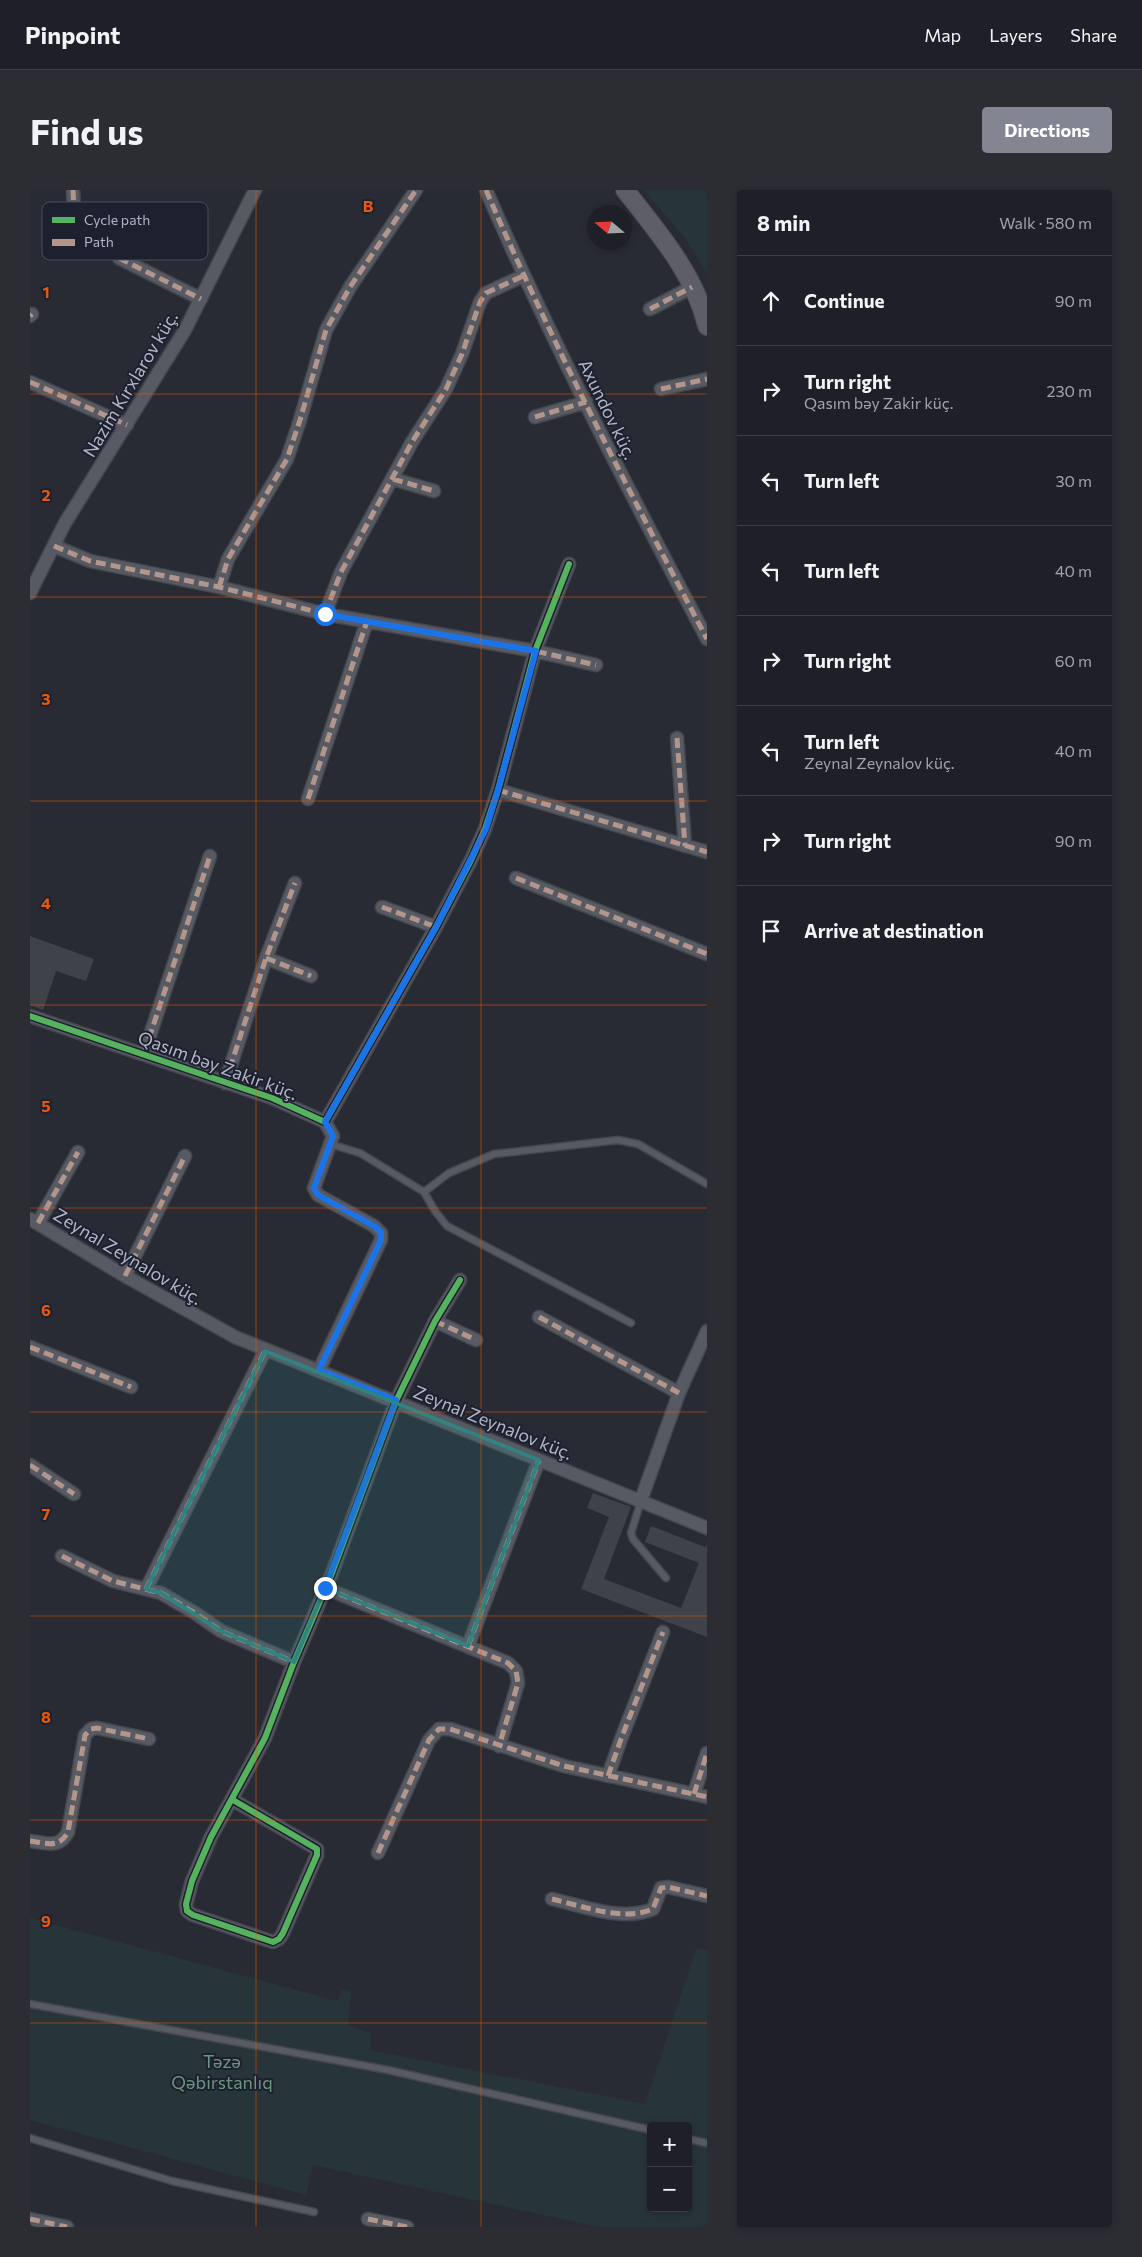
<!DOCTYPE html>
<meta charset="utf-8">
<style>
body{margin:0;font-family:Commissioner,sans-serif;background:#2c2d33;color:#f1f3f6}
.controls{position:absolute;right:15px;bottom:15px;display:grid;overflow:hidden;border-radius:5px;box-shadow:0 2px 8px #0003}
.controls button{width:45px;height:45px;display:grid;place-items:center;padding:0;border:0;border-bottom:1px solid #3c3e44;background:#1f2027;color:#f1f3f6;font:25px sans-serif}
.compass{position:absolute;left:557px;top:15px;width:45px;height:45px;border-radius:50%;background:#1f2027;box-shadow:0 2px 8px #0003;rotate:289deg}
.stop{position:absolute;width:15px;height:15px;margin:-11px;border:4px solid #1a73e8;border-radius:50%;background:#fff}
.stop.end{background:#1a73e8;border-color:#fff;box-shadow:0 1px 5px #0008}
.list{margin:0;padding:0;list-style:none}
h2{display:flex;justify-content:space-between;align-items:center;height:65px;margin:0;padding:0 20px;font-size:21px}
h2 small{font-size:16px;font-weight:400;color:#a1a3a7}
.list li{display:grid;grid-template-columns:32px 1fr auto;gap:15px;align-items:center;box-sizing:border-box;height:90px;padding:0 20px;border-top:1px solid #3c3e44}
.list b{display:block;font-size:19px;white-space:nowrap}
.list p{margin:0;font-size:16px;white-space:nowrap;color:#a1a3a7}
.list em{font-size:16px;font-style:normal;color:#a1a3a7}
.icon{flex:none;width:28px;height:28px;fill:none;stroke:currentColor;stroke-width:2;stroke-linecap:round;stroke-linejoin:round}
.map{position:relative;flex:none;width:677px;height:2037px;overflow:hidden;border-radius:5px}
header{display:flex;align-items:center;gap:30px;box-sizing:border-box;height:70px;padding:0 25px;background:#1f2027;border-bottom:1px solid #3c3e44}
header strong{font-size:24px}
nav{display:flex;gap:28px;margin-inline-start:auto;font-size:18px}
.intro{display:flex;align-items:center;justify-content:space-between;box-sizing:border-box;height:120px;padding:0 30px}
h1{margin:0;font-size:35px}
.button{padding:12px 22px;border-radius:5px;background:#838593;color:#fff;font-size:18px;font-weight:700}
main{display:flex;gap:30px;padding:0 30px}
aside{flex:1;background:#1f2027;border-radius:5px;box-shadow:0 2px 8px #0003}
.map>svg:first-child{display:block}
.green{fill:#27343a;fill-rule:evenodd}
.building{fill:#40424a}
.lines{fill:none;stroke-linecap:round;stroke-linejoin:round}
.lane-casing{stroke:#45474e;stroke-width:9}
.street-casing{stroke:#45474e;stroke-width:15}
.secondary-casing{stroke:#45474e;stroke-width:20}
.lane{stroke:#585a63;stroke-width:6}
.street{stroke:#585a63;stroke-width:12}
.secondary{stroke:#5d5e67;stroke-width:18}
.quiet{stroke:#b2968c;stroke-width:5;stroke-dasharray:10 5;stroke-linecap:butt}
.cycleway-casing{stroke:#1d202f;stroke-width:9}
.cycleway{stroke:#56b35d;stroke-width:6}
.route{stroke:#1a73e8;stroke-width:6}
.marked{fill:#308380;fill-opacity:0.2;stroke:#308380;stroke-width:4;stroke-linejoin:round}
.grid{fill:none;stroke:#e8590c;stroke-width:1;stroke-opacity:0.55}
.labels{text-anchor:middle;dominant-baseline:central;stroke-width:4;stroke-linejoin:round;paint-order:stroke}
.street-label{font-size:18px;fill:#b3b5c6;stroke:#1d202f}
.park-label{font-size:18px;fill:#6b957f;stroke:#1d202f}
.key{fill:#1d202f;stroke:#4a4d5c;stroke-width:1}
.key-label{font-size:14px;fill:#b3b5c6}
.grid-label{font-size:16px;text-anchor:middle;font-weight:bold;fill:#e8590c;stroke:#1d202f;stroke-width:4;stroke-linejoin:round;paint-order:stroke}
</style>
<header>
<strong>Pinpoint</strong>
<nav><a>Map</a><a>Layers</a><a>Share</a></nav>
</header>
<div class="intro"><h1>Find us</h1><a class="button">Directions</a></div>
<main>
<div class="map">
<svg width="677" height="2037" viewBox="0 0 677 2037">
<rect width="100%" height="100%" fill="#292b34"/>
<!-- green -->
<path class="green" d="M 614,0 L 677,0 L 677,84 L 655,48 Z
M 0,1728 L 307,1811 L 312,1800 L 321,1802 L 318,1836 L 341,1843 L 340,1860 L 615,1914 L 666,1759 L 677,1760 L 677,2037 L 569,2037 L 283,1975 L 276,2005 L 0,1930 ZM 621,1936 L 658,1936 L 658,2018 L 621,2018 Z"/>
<!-- building -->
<path class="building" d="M 0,746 L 64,769 L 56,791 L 26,781 L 13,820 L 0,815 Z
M 563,1303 L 601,1317 L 574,1389 L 651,1418 L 669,1373 L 615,1352 L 621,1336 L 675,1357 L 677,1354 L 677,1447 L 551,1399 L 579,1327 L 557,1318 Z"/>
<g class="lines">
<!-- lane casing -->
<g class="lane-casing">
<path id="lane" d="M 300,954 L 330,963 L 394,1002 L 419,983 L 464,964 L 588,950 L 608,954 L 677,994
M 394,1002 L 405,1021 L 417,1036 L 601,1133
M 611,1311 L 601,1343 L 603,1349 L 636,1388
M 0,1814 L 358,1880 L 621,1940
M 0,1948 L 142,1991 L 284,2022
M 658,1949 L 677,1953"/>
</g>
<!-- street casing -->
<g class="street-casing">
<path id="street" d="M 43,0 L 44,23
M 456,0 C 522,153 599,301 677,449
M 89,68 L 171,109
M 620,119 L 662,97
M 0,126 L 2,124
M 0,192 L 97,235
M 631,199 L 677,189
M 505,227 L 556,212
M 363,289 L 404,301
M 24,356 L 60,371 L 189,397 L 295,424 L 505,461 L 566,475
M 189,397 L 198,369 L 257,269 L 270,230 L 296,140 L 320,97 L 386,0
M 0,403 L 35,333 L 155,140 L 225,0
M 295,424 L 311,382 L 382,252 L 416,199 L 432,164 L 450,112 L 456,103 L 493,86
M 647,548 L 655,656
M 468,600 L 677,662
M 278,609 L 337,431
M 486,688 L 677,764
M 352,717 L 406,737
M 236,768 L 281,786
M 0,826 L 242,908 L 295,932 L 406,737 L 441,670 L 455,639 L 468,600 L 505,461 L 539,374
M 114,863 L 180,666
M 195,893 L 236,768 L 265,693
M 0,1029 L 95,1086 L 205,1147 L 677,1338
M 8,1033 L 48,962
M 95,1086 L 155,966
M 509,1127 L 649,1203
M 405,1131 L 446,1150
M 0,1157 L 101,1197
M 289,1180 L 351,1050 L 351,1043 L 344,1036 L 288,1005 L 284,998 L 303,946 L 295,932
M 0,1275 L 44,1304
M 611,1310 L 649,1203 L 677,1141
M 32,1366 L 83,1391 L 131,1403 L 165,1423 L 191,1441 L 264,1472
M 295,1398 L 478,1473 L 486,1481 L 488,1493 L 469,1556
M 116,1399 L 235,1161
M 438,1456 L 509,1270
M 578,1586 L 591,1549 L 633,1442
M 664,1604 L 677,1563
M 203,1610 L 287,1659 L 287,1665 L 253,1743 L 249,1749 L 243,1752 L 163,1725 L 157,1721 L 156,1714 L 162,1691 L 181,1647 L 235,1548 L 264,1472 L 302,1383 L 366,1211 L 405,1131 L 430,1090
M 0,1651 C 16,1653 29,1659 38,1642 L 55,1545 L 61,1539 L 67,1538 L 119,1549
M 348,1663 L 399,1550 L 409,1539 L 420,1539 L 534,1576 L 677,1607
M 522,1709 C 553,1716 592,1732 623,1719 L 631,1698 L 638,1697 L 677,1706
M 0,2029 L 37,2037
M 338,2029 L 377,2037"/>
</g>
<!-- secondary casing -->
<g class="secondary-casing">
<path id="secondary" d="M 595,0 C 627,41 665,84 677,136"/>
</g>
<!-- lane -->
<use href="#lane" class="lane"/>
<!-- street -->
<use href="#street" class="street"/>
<!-- secondary -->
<use href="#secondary" class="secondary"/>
<!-- quiet -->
<path class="quiet" d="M 43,0 L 44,23
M 456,0 C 522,153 599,301 677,449
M 89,68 L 171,109
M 620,119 L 662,97
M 0,126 L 2,124
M 0,192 L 97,235
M 631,199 L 677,189
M 505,227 L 556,212
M 363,289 L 404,301
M 24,356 L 60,371 L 189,397 L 295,424 L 505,461 L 566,475
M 189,397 L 198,369 L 257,269 L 270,230 L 296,140 L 320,97 L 386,0
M 295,424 L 311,382 L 382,252 L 416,199 L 432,164 L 450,112 L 456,103 L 493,86
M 647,548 L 655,656
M 468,600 L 677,662
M 278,609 L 337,431
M 486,688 L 677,764
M 352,717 L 406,737
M 236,768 L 281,786
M 114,863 L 180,666
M 195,893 L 236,768 L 265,693
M 8,1033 L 48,962
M 95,1086 L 155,966
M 509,1127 L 649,1203
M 405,1131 L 446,1150
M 0,1157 L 101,1197
M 289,1180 L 351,1050 L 351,1043 L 344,1036 L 288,1005 L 284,998 L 303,946 L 295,932
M 0,1275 L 44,1304
M 32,1366 L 83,1391 L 131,1403 L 165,1423 L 191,1441 L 264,1472
M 295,1398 L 478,1473 L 486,1481 L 488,1493 L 469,1556
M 116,1399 L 235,1161
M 438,1456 L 509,1270
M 578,1586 L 591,1549 L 633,1442
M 664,1604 L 677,1563
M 0,1651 C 16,1653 29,1659 38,1642 L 55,1545 L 61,1539 L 67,1538 L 119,1549
M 348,1663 L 399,1550 L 409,1539 L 420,1539 L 534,1576 L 677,1607
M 522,1709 C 553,1716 592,1732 623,1719 L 631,1698 L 638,1697 L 677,1706
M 0,2029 L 37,2037
M 338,2029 L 377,2037"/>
<!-- cycleway casing -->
<g class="cycleway-casing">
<path id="cycleway" d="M 0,826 L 242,908 L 295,932 L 406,737 L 441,670 L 455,639 L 468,600 L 505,461 L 539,374
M 203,1610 L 287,1659 L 287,1665 L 253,1743 L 249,1749 L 243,1752 L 163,1725 L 157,1721 L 156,1714 L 162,1691 L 181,1647 L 235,1548 L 264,1472 L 302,1383 L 366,1211 L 405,1131 L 430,1090"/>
</g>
<!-- cycleway -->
<use href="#cycleway" class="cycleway"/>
</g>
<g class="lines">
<!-- route -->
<path class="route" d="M 295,1398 L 366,1210 L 289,1180 L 351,1050 L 351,1042 L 344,1036 L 288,1005 L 284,998 L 303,946 L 295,932 L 406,737 L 456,639 L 468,600 L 506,461 L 295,424"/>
</g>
<!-- marked area -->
<path class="marked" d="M 235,1161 L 509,1270 L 438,1456 L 295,1398 L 264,1472 L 191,1441 L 131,1403 L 116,1399 Z"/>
<!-- grid -->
<path class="grid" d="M 226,0 L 226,2037M 451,0 L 451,2037M 0,204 L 677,204M 0,407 L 677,407M 0,611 L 677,611M 0,815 L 677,815M 0,1018 L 677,1018M 0,1222 L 677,1222M 0,1426 L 677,1426M 0,1630 L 677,1630M 0,1833 L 677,1833"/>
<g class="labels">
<!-- street labels -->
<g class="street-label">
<text transform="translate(100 194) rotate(-59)">Nazim Kırxlarov küç.</text>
<text transform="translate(578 219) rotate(64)">Axundov küç.</text>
<text transform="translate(188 875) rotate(20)">Qasım bəy Zakir küç.</text>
<text transform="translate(98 1066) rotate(31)">Zeynal Zeynalov küç.</text>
<text transform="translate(463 1232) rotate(22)">Zeynal Zeynalov küç.</text>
</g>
<!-- park labels -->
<g class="park-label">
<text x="192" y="1871">Təzə<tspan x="192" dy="21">Qəbirstanlıq</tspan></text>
</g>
</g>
<!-- legend -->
<rect x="12" y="12" width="166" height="58" rx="8" class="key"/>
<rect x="22" y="27" width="23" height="6" fill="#56b35d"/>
<rect x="22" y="49" width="23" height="7" fill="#b2968c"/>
<g class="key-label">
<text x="54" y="35">Cycle path</text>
<text x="54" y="57">Path</text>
</g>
<g class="grid-label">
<text x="338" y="22">B</text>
<text x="16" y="108">1</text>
<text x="16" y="311">2</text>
<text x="16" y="515">3</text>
<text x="16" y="719">4</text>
<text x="16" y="922">5</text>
<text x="16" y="1126">6</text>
<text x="16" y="1330">7</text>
<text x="16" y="1533">8</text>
<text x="16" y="1737">9</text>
</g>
</svg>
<div class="controls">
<button>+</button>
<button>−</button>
</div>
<svg class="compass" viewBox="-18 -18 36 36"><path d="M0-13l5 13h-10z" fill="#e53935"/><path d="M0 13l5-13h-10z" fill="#a1a3a7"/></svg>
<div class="stop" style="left:295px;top:424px"></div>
<div class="stop end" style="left:295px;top:1398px"></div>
</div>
<aside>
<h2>8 min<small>Walk · 580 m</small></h2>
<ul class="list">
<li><svg class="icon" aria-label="ahead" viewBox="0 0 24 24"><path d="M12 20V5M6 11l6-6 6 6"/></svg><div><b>Continue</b></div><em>90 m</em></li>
<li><svg class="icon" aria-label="right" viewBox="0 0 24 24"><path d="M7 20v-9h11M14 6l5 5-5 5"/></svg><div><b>Turn right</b><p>Qasım bəy Zakir küç.</p></div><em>230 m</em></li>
<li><svg class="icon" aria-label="left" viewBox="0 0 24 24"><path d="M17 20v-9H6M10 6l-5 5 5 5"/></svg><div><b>Turn left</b></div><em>30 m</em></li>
<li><svg class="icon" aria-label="left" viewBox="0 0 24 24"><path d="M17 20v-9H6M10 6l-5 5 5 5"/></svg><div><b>Turn left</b></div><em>40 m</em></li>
<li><svg class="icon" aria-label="right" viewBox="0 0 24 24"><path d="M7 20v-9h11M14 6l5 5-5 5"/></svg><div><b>Turn right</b></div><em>60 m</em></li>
<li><svg class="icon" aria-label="left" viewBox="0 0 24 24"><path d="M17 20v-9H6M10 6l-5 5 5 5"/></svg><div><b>Turn left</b><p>Zeynal Zeynalov küç.</p></div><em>40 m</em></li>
<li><svg class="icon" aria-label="right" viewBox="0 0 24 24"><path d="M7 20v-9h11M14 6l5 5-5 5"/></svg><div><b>Turn right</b></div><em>90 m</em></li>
<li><svg class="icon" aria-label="arrive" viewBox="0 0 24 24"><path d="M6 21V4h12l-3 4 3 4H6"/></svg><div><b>Arrive at destination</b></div></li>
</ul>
</aside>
</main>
